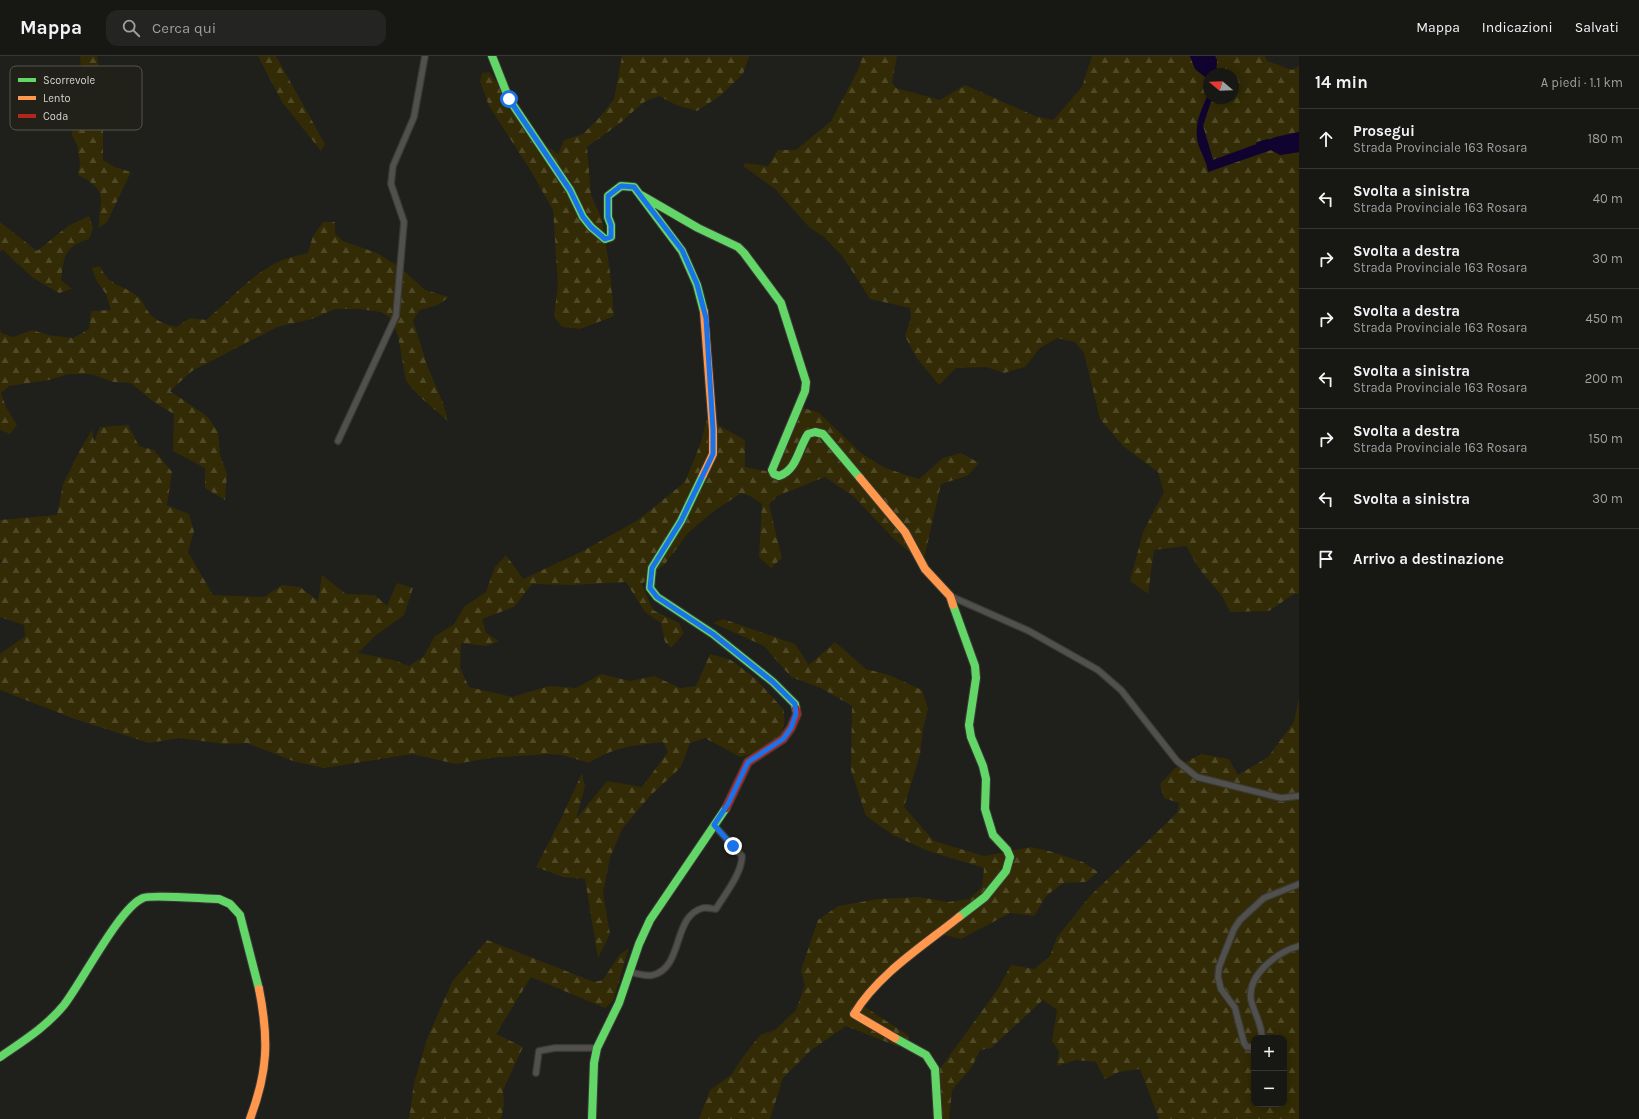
<!DOCTYPE html>
<html lang="it">
<meta charset="utf-8">
<style>
body{margin:0;font-family:Karla,sans-serif;background:#242422;color:#f1f3f6}
.controls{position:absolute;right:12px;bottom:12px;display:grid;overflow:hidden;border-radius:8px;box-shadow:0 2px 10px #0003}
.controls button{width:36px;height:36px;display:grid;place-items:center;padding:0;border:0;border-bottom:1px solid #363634;background:#171714;color:#f1f3f6;font:20px sans-serif}
.compass{position:absolute;left:1203px;top:12px;width:36px;height:36px;border-radius:50%;background:#171714;box-shadow:0 2px 10px #0003;rotate:289deg}
.stop{position:absolute;width:12px;height:12px;margin:-9px;border:3px solid #1a73e8;border-radius:50%;background:#fff}
.stop.end{background:#1a73e8;border-color:#fff;box-shadow:0 1px 4px #0008}
.list{margin:0;padding:0;list-style:none}
h2{display:flex;justify-content:space-between;align-items:center;height:52px;margin:0;padding:0 16px;font-size:17px}
h2 small{font-size:13px;font-weight:400;color:#9e9fa0}
.list li{display:grid;grid-template-columns:26px 1fr auto;gap:12px;align-items:center;box-sizing:border-box;height:60px;padding:0 16px;border-top:1px solid #363634}
.list b{display:block;font-size:15px;white-space:nowrap}
.list p{margin:0;font-size:13px;white-space:nowrap;color:#9e9fa0}
.list em{font-size:13px;font-style:normal;color:#9e9fa0}
.icon{flex:none;width:22px;height:22px;fill:none;stroke:currentColor;stroke-width:2;stroke-linecap:round;stroke-linejoin:round}
.map{position:relative;flex:none;width:1299px;height:1063px;overflow:hidden}
header{display:flex;align-items:center;gap:24px;box-sizing:border-box;height:56px;padding:0 20px;background:#171714;border-bottom:1px solid #363634}
header strong{font-size:19px}
nav{display:flex;gap:22px;margin-inline-start:auto;font-size:14px}
.search{width:280px;height:36px;background:#242422;display:flex;align-items:center;gap:10px;box-sizing:border-box;padding:0 14px;border-radius:12px;color:#9e9fa0;font-size:15px}
main{display:flex}
aside{flex:1;background:#171714}
.map>svg:first-child{display:block}
.forest{fill:url(#forest-firs);fill-rule:evenodd}
.water{fill:#10032f}
.lines{fill:none;stroke-linecap:round;stroke-linejoin:round}
.stream{stroke:#10032f;stroke-width:2}
.street-casing{stroke:#3a3a36;stroke-width:8}
.fast-casing{stroke:#3a3a36;stroke-width:10}
.slow-casing{stroke:#3a3a36;stroke-width:10}
.jam-casing{stroke:#3a3a36;stroke-width:10}
.street{stroke:#51504d;stroke-width:5.5}
.fast{stroke:#63d668;stroke-width:8}
.slow{stroke:#ff974d;stroke-width:8}
.jam{stroke:#b3261e;stroke-width:8}
.route{stroke:#1a73e8;stroke-width:5}
.key{fill:#212019;stroke:#575650;stroke-width:1}
.key-label{font-size:11px;fill:#d5d4cf}
</style>
<header>
<strong>Mappa</strong>
<div class="search"><svg class="icon" aria-label="search" viewBox="0 0 24 24"><circle cx="10" cy="10" r="6"/><path d="M15 15l6 6"/></svg>Cerca qui</div>
<nav><a>Mappa</a><a>Indicazioni</a><a>Salvati</a></nav>
</header>
<main>
<div class="map">
<svg width="1299" height="1063" viewBox="0 0 1299 1063">
<defs>
<pattern id="forest-firs" width="22" height="20" patternUnits="userSpaceOnUse"><rect width="22" height="20" fill="#322b05"/><path d="M5 1l3.5 6h-7zM16 11l3.5 6h-7z" fill="#4f4928"/></pattern>
</defs>
<rect width="100%" height="100%" fill="#1f1f1b"/>
<!-- forest -->
<path class="forest" d="M 80,0 L 97,0 L 103,35 L 103,104 L 114,111 L 131,116 L 107,166 L 99,172 C 99,142 110,135 78,119 L 80,107 L 77,89 L 72,79 L 73,64 L 79,49 L 82,24 Z
M 258,0 L 276,0 L 325,88 L 321,95 L 282,46 Z
M 622,0 L 749,0 L 743,18 L 720,40 L 697,55 L 676,49 L 659,40 L 644,46 L 619,68 L 587,91 L 591,139 L 602,163 L 610,216 L 614,260 L 580,273 L 562,271 L 554,260 L 558,229 L 553,154 L 531,115 L 489,50 L 480,25 L 482,17 L 489,16 L 545,89 L 558,98 L 564,84 L 583,78 L 599,62 L 614,43 Z
M 863,0 L 897,0 L 892,26 L 896,32 L 940,44 L 965,29 L 1035,60 L 1053,64 L 1082,31 L 1092,0 L 1190,0 L 1195,13 L 1209,24 L 1209,36 L 1197,65 L 1198,88 L 1207,109 L 1208,115 L 1271,94 L 1280,99 L 1299,96 L 1299,538 L 1294,538 L 1269,555 L 1230,556 L 1222,540 L 1200,514 L 1186,490 L 1154,494 L 1148,538 L 1130,525 L 1143,476 L 1164,436 L 1158,416 L 1123,390 L 1100,363 L 1084,297 L 1075,286 L 1057,282 L 1040,292 L 1025,311 L 1004,317 L 986,311 L 956,312 L 939,329 L 916,301 L 905,280 L 911,262 L 910,252 L 870,243 L 843,201 L 823,180 L 810,172 L 775,133 L 743,110 L 745,107 L 768,110 L 778,94 L 796,94 L 831,65 L 858,14 Z
M 1215,0 L 1265,0 L 1267,5 L 1292,14 L 1299,10 L 1299,76 L 1276,81 L 1213,104 L 1203,70 L 1212,42 L 1233,42 L 1233,18 L 1216,18 L 1217,4 Z
M 89,160 L 93,173 L 89,183 C 64,190 64,201 61,224 L 72,233 L 59,237 L 33,222 L 3,194 L 0,195 L 0,166 L 37,195 L 68,170 Z
M 323,166 L 335,166 L 335,178 L 343,185 L 377,197 L 401,212 L 425,234 L 449,241 L 438,249 L 420,254 L 413,264 L 427,309 L 443,347 L 448,365 L 418,339 L 406,325 L 398,280 L 392,263 L 381,256 L 359,253 L 335,253 L 312,263 L 277,271 L 192,315 L 170,335 L 208,361 L 218,376 L 220,399 L 227,418 L 225,444 L 205,432 L 205,412 L 173,395 L 174,358 L 155,347 L 131,327 L 113,326 L 91,318 L 68,318 L 49,324 L 9,330 L 1,337 L 6,351 L 17,369 L 10,378 L 0,374 L 0,273 L 1,277 L 13,281 L 32,274 L 48,279 L 73,282 L 89,273 L 91,255 L 111,254 L 106,238 L 96,224 L 92,212 L 100,210 C 109,231 123,228 139,241 C 143,245 144,250 147,254 C 155,265 164,268 176,271 L 190,262 L 206,264 C 230,245 250,219 278,206 C 287,201 298,200 308,197 L 313,180 Z
M 803,352 L 818,356 L 861,397 L 885,412 L 919,423 L 943,402 L 961,397 L 979,407 L 967,420 L 941,428 L 923,507 L 894,483 L 853,440 L 825,421 L 777,440 L 769,449 L 782,502 L 771,512 L 759,501 L 762,448 L 752,441 L 741,437 L 710,458 L 688,477 L 665,508 L 642,528 L 653,554 L 679,567 L 684,577 L 671,592 L 665,586 L 661,567 L 645,556 L 626,526 L 573,529 L 532,528 L 514,551 L 482,563 L 486,577 L 499,585 L 487,590 L 461,587 L 460,612 L 469,631 L 512,641 L 549,630 L 576,632 L 601,618 L 630,625 L 654,620 L 680,632 L 696,630 L 710,598 L 731,604 L 756,623 L 784,654 C 784,660 785,668 783,673 C 779,691 755,697 740,701 L 705,682 L 690,687 L 681,711 L 650,740 L 622,773 L 610,802 L 603,837 L 610,878 L 598,902 L 585,823 L 563,821 L 536,811 L 560,765 L 582,717 L 585,731 L 576,763 L 607,725 L 642,731 L 668,696 L 663,686 C 632,690 616,690 589,707 L 562,699 L 546,698 L 490,702 L 456,708 L 412,698 L 324,712 L 293,705 L 247,687 L 224,688 L 180,682 L 149,687 L 75,663 L 0,634 L 0,598 L 25,580 L 24,569 L 0,561 L 0,508 L 2,505 L 0,503 L 0,464 L 57,459 L 63,428 L 81,392 L 92,374 L 94,386 L 100,371 L 128,369 L 139,390 L 154,394 L 172,416 L 167,449 L 189,458 L 194,475 L 188,496 L 213,539 L 264,541 L 282,529 L 300,531 L 318,545 L 322,519 L 346,538 L 375,539 L 387,550 L 397,527 L 413,532 L 404,559 L 375,580 L 358,597 L 393,604 L 409,610 L 424,600 L 434,581 L 454,568 L 464,551 L 486,536 L 495,511 L 506,499 L 523,523 L 583,495 L 638,464 L 685,426 L 701,386 L 707,363 L 745,384 L 745,411 L 771,416 Z
M 723,563 L 795,588 L 809,609 L 835,586 L 866,613 L 889,619 L 922,634 L 928,653 L 923,673 L 920,699 L 904,751 L 934,785 L 984,800 L 1031,791 L 1049,795 L 1083,806 L 1098,816 L 1086,826 L 1063,827 L 1046,840 L 1034,860 L 1010,857 L 961,883 L 932,876 L 870,929 L 859,947 L 909,980 L 908,984 L 899,991 L 846,970 L 810,995 L 783,1022 L 770,1063 L 699,1063 L 710,1034 L 731,1019 L 743,1001 L 760,979 L 775,974 L 796,954 L 805,930 L 801,914 L 818,864 L 838,850 L 878,843 L 919,841 L 948,846 L 969,843 L 982,831 L 984,812 L 928,795 L 893,779 L 866,760 L 851,714 L 852,650 L 821,632 L 791,621 L 764,590 L 713,567 Z
M 1299,641 L 1299,1063 L 1159,1063 L 1140,1013 L 1119,1016 L 1105,1023 L 1096,1006 L 1076,1004 L 1057,1010 L 1059,995 L 1052,985 L 1057,954 L 1043,944 L 991,992 L 980,994 L 972,1011 L 952,1034 L 949,1063 L 933,1063 L 936,1018 L 998,933 L 1011,909 L 1034,913 L 1050,900 L 1057,881 L 1090,840 L 1177,757 L 1179,747 L 1164,742 L 1160,728 L 1175,712 L 1201,698 L 1229,703 L 1238,719 L 1268,701 L 1294,666 ZM 1254,982 L 1284,982 L 1284,1048 L 1254,1048 Z
M 487,884 L 594,926 L 603,924 L 620,898 L 629,892 L 613,945 L 605,952 L 531,921 L 496,978 L 523,991 L 503,1034 L 504,1049 L 501,1063 L 409,1063 L 414,1027 L 427,983 L 452,926 Z"/>
<!-- water -->
<path class="water" d="M 1190,0 L 1215,0 L 1217,4 L 1216,18 L 1209,18 L 1209,28 L 1209,24 L 1195,13 Z
M 1209,36 L 1209,42 L 1212,42 L 1203,70 L 1213,104 L 1276,81 L 1299,76 L 1299,96 L 1280,99 L 1271,94 L 1208,116 C 1207,106 1202,99 1199,90 C 1192,71 1202,53 1209,36 Z"/>
<g class="lines">
<!-- stream -->
<path class="stream" d="M 1257,87 L 1268,84"/>
<!-- street casing -->
<g class="street-casing">
<path id="street" d="M 338,385 L 396,260 L 404,166 L 391,128 L 393,110 L 414,61 L 425,0
M 950,540 L 1029,575 L 1098,614 L 1121,634 L 1177,705 L 1197,721 L 1281,742 L 1299,740
M 629,916 C 635,917 647,921 653,919 C 684,911 672,860 703,852 C 707,851 712,853 716,853 C 725,838 742,817 742,800 L 714,769
M 1262,982 C 1262,968 1254,957 1251,944 C 1247,918 1278,896 1299,890
M 1254,991 L 1247,991 L 1244,987 L 1235,952 L 1221,933 L 1218,921 L 1219,911 L 1234,873 L 1240,864 L 1264,842 L 1299,828
M 536,1017 L 539,995 L 555,992 L 597,992"/>
</g>
<!-- fast casing -->
<g class="fast-casing">
<path id="fast" d="M 492,0 L 509,43 L 570,134 L 583,161 L 591,171 L 605,183 L 611,181 L 611,169 L 608,161 L 608,140 L 621,130 L 634,131 L 682,195 L 697,229 L 704,256
M 641,139 L 698,172 L 738,191 L 744,197 L 781,247 L 806,326 L 805,335 L 772,414 L 774,418 L 779,420 C 797,414 798,393 808,378 L 815,376 L 823,378 L 860,422
M 703,419 L 681,465 L 652,512 L 650,532 L 657,541 L 713,578 L 773,626 L 795,648 L 796,653
M 953,549 L 975,610 L 976,622 L 969,669 L 971,681 L 983,710 L 986,723 L 985,753 L 993,779 L 1007,794 L 1010,801 L 1006,815 L 985,841 L 959,861
M 895,982 L 926,999 L 935,1013 L 938,1063
M 0,1001 C 23,985 46,971 64,949 C 82,926 120,851 143,842 C 151,838 206,843 219,843 L 230,848 L 240,859 L 259,933
M 592,1063 L 594,1007 L 597,992 L 619,947 L 639,888 L 650,864 L 726,752"/>
</g>
<!-- slow casing -->
<g class="slow-casing">
<path id="slow" d="M 703,419 L 713,398 L 713,374 L 704,256
M 860,422 L 905,476 L 925,513 L 950,540 L 953,549
M 895,982 L 854,958 C 878,918 923,890 959,861
M 250,1063 C 268,1015 269,983 259,933"/>
</g>
<!-- jam casing -->
<g class="jam-casing">
<path id="jam" d="M 726,752 L 748,706 L 783,683 L 791,672 L 797,658 L 796,653"/>
</g>
<!-- street -->
<use href="#street" class="street"/>
<!-- fast -->
<use href="#fast" class="fast"/>
<!-- slow -->
<use href="#slow" class="slow"/>
<!-- jam -->
<use href="#jam" class="jam"/>
</g>
<g class="lines">
<!-- route -->
<path class="route" d="M 509,43 L 570,134 L 583,161 L 591,171 L 605,183 L 611,181 L 611,169 L 608,161 L 608,140 L 621,130 L 634,131 L 682,194 L 697,228 L 706,262 L 713,374 L 713,398 L 681,465 L 652,512 L 650,532 L 657,541 L 713,578 L 773,626 L 795,648 L 796,658 L 791,672 L 783,683 L 748,706 L 728,748 L 714,769 L 733,790"/>
</g>
<!-- legend -->
<rect x="10" y="10" width="132" height="64" rx="6" class="key"/>
<rect x="18" y="22" width="18" height="4" fill="#63d668"/>
<rect x="18" y="40" width="18" height="4" fill="#ff974d"/>
<rect x="18" y="58" width="18" height="4" fill="#b3261e"/>
<g class="key-label">
<text x="43" y="28">Scorrevole</text>
<text x="43" y="46">Lento</text>
<text x="43" y="64">Coda</text>
</g>
</svg>
<div class="controls">
<button>+</button>
<button>−</button>
</div>
<svg class="compass" viewBox="-18 -18 36 36"><path d="M0-13l5 13h-10z" fill="#e53935"/><path d="M0 13l5-13h-10z" fill="#9e9fa0"/></svg>
<div class="stop" style="left:509px;top:43px"></div>
<div class="stop end" style="left:733px;top:790px"></div>
</div>
<aside>
<h2>14 min<small>A piedi · 1.1 km</small></h2>
<ul class="list">
<li><svg class="icon" aria-label="ahead" viewBox="0 0 24 24"><path d="M12 20V5M6 11l6-6 6 6"/></svg><div><b>Prosegui</b><p>Strada Provinciale 163 Rosara</p></div><em>180 m</em></li>
<li><svg class="icon" aria-label="left" viewBox="0 0 24 24"><path d="M17 20v-9H6M10 6l-5 5 5 5"/></svg><div><b>Svolta a sinistra</b><p>Strada Provinciale 163 Rosara</p></div><em>40 m</em></li>
<li><svg class="icon" aria-label="right" viewBox="0 0 24 24"><path d="M7 20v-9h11M14 6l5 5-5 5"/></svg><div><b>Svolta a destra</b><p>Strada Provinciale 163 Rosara</p></div><em>30 m</em></li>
<li><svg class="icon" aria-label="right" viewBox="0 0 24 24"><path d="M7 20v-9h11M14 6l5 5-5 5"/></svg><div><b>Svolta a destra</b><p>Strada Provinciale 163 Rosara</p></div><em>450 m</em></li>
<li><svg class="icon" aria-label="left" viewBox="0 0 24 24"><path d="M17 20v-9H6M10 6l-5 5 5 5"/></svg><div><b>Svolta a sinistra</b><p>Strada Provinciale 163 Rosara</p></div><em>200 m</em></li>
<li><svg class="icon" aria-label="right" viewBox="0 0 24 24"><path d="M7 20v-9h11M14 6l5 5-5 5"/></svg><div><b>Svolta a destra</b><p>Strada Provinciale 163 Rosara</p></div><em>150 m</em></li>
<li><svg class="icon" aria-label="left" viewBox="0 0 24 24"><path d="M17 20v-9H6M10 6l-5 5 5 5"/></svg><div><b>Svolta a sinistra</b></div><em>30 m</em></li>
<li><svg class="icon" aria-label="arrive" viewBox="0 0 24 24"><path d="M6 21V4h12l-3 4 3 4H6"/></svg><div><b>Arrivo a destinazione</b></div></li>
</ul>
</aside>
</main>
